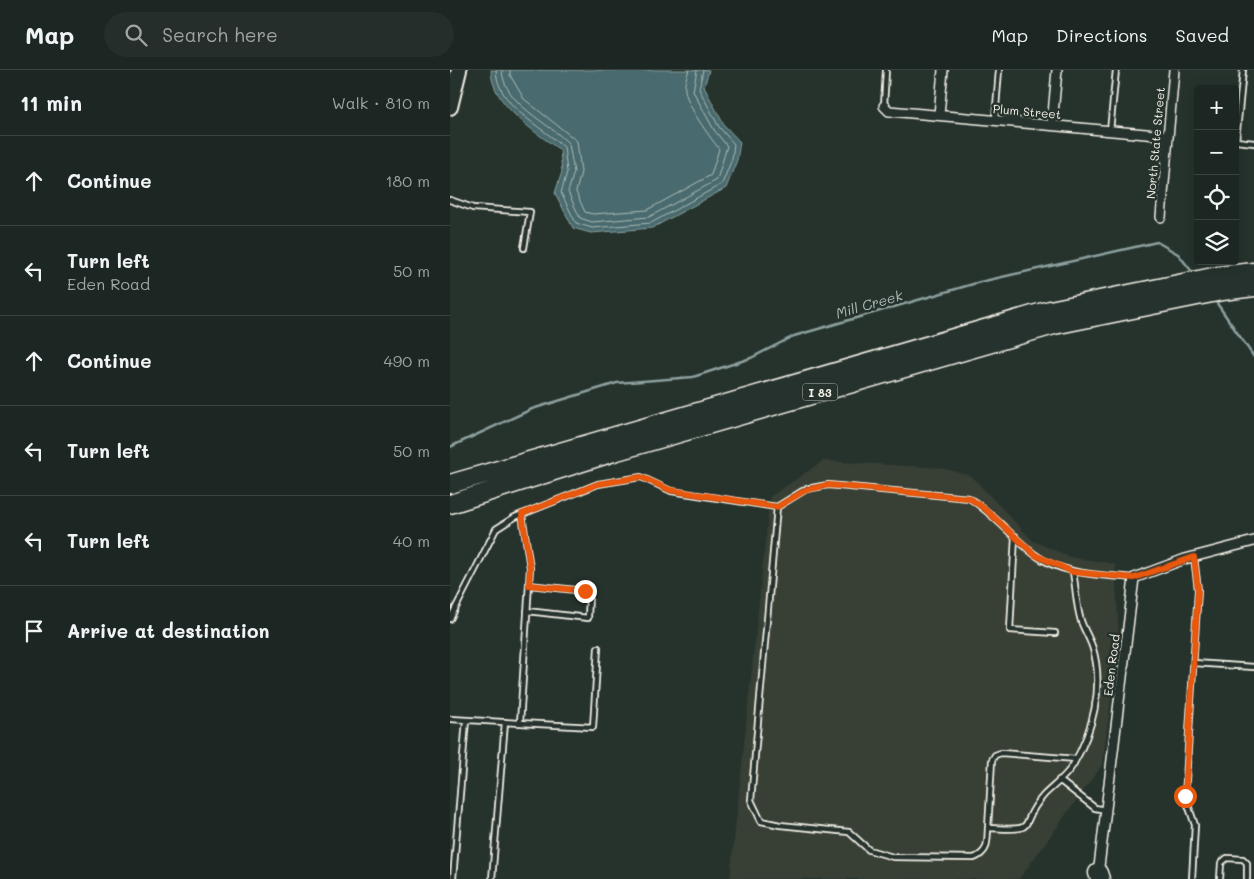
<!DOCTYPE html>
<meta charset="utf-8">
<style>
body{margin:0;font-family:Mali,sans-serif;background:#252e2a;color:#f1f3f6}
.controls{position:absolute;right:15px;top:15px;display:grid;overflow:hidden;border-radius:5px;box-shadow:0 2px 12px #0003}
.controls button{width:45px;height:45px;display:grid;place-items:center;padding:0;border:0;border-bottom:1px solid #3a4340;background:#1c2622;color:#f1f3f6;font:25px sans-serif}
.stop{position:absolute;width:15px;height:15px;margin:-11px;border:4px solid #ea580c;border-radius:50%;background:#fff}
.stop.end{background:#ea580c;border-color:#fff;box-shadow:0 1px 5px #0008}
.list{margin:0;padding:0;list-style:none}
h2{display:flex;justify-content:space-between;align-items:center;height:65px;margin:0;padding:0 20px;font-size:21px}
h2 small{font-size:16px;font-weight:400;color:#a0a5a5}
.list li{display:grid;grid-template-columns:32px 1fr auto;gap:15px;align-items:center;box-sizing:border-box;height:90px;padding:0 20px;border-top:1px solid #3a4340}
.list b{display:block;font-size:19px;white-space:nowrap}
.list p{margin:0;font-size:16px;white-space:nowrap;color:#a0a5a5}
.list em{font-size:16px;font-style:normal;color:#a0a5a5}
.icon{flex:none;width:28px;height:28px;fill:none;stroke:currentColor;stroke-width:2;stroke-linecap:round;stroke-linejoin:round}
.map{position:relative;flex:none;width:804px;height:809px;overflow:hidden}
header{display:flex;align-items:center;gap:30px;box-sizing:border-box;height:70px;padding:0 25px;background:#1c2622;border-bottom:1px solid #3a4340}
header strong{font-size:24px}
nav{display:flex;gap:28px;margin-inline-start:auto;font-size:18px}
.search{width:350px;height:45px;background:#252e2a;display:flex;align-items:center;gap:12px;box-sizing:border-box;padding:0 18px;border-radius:28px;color:#a0a5a5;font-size:19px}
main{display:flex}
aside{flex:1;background:#1c2622}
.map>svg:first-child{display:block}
.built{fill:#384036}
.water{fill:#486b6e;stroke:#8da19f}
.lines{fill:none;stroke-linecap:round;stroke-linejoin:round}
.shore{stroke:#afbbb7;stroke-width:1}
.stream{stroke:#8da19f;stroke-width:2.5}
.lane-casing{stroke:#f4f1e8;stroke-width:8}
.street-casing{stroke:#f4f1e8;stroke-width:12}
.secondary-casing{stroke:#f4f1e8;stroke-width:18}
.highway-casing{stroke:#f4f1e8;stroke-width:21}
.lane{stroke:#26332d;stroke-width:4.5}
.street{stroke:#26332d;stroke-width:9}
.secondary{stroke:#26332d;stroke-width:14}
.highway{stroke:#26332d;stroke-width:18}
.route{stroke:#ea580c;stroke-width:6}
.labels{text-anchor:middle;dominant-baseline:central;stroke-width:5;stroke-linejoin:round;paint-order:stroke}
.shield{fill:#26332d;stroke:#b6b8b0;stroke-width:1}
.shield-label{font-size:11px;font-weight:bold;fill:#f4f1e8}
.street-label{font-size:12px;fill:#f4f1e8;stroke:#26332d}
.water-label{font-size:14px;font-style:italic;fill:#afbbb7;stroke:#26332d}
</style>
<header>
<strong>Map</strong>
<div class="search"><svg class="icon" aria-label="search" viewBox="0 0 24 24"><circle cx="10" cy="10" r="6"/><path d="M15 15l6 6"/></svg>Search here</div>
<nav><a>Map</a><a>Directions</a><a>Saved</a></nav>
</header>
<main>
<aside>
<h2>11 min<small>Walk · 810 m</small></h2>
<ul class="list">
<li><svg class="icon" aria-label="ahead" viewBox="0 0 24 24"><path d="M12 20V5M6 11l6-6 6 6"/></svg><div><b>Continue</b></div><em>180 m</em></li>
<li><svg class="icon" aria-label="left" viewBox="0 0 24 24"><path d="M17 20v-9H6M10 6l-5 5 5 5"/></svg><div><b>Turn left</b><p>Eden Road</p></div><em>50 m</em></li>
<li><svg class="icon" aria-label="ahead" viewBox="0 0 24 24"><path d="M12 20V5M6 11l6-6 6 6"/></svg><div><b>Continue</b></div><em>490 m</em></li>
<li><svg class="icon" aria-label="left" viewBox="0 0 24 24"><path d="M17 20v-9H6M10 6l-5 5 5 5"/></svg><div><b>Turn left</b></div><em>50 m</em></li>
<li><svg class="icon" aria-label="left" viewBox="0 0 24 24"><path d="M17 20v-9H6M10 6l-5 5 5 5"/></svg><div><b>Turn left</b></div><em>40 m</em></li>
<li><svg class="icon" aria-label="arrive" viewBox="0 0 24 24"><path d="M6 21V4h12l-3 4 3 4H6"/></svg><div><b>Arrive at destination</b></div></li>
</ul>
</aside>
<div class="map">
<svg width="804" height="809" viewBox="0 0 804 809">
<rect width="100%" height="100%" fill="#26332d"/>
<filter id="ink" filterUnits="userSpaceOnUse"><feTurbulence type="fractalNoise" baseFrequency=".02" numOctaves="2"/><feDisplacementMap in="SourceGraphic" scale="10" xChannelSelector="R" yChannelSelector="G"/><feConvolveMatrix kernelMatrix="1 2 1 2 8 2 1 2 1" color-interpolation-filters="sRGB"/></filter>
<g filter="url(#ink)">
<!-- built -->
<path class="built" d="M 373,391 L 491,398 L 521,406 L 583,471 L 620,487 L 665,494 L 669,570 L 652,695 L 569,809 L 280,809 L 320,427 Z"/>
<!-- water -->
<path class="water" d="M 41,0 L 259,0 L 254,17 L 274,55 L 290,72 L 287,90 L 276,118 L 202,158 L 141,163 L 123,158 L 105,123 L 112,102 L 110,80 C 85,62 41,34 41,0 Z"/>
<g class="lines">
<!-- shore -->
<path class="shore" d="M 46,0 C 47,36 91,56 114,77 L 117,102 L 111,123 L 126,153 L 142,158 L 201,153 L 272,114 L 282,89 L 284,74 L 269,57 L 249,19 L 253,0
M 52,0 C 53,34 100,53 119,74 L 124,102 L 118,122 L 130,148 L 142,152 L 199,147 L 267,110 L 277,76 L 264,60 L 243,21 L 247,0
M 60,0 L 60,5 L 74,29 L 127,71 L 131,102 L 126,122 L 135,142 L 143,144 L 197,140 L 261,105 L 269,79 C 258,64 238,38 235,20 C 234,13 237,6 239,0"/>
<!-- stream -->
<path class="stream" d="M 764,229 L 804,287
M 0,377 L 82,339 L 167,313 L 243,307 L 301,288 L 344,266 L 530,212 L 707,172 L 728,184 L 743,203"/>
<!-- lane casing -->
<g class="lane-casing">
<path id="lane" d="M 793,0 L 786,71 L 804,73
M 434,36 L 436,0
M 545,50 L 549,0
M 660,61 L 666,0
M 0,130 L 23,138 L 80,142 L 74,178
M 327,437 L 301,730 L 311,751 L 330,755 L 399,762 L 419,780 L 443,787 L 524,788 C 539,782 537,772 538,758
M 565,466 L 560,560 L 605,563
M 623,502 C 626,518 626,535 631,551 C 634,560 640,569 643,579 C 654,617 643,661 623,695 C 616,707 603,716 594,725 C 565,757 593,761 538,758 L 542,690 L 545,685 L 551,683 L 626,689
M 77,541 L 138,548 L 139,525 L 135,521 L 79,515
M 0,549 L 46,459 L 65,447 L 148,414 L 191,407 L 221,421 L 327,437 L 356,419 L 378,415 L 519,428 C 544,444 561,466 584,484 C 611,505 651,505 684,508
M 744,593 L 804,597
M 0,649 L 143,657 L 148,578
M 70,653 L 80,498 L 72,444
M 609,710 L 645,738 L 656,740
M 3,809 L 16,650
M 42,809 L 55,652
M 742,809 L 745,755 L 735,726 L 748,520 L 744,487
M 770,809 L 771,793 L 777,788 L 793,789 L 797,793 L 797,809"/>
</g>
<!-- street casing -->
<g class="street-casing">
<path id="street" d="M 434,36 L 439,41 L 718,66
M 489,45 L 493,0
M 602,55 L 607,0
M 711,147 L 724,0
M 648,805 L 684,508 L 735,489 L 804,471"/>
</g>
<!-- secondary casing -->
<g class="secondary-casing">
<path id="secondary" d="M 0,37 L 9,0"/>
</g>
<!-- highway casing -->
<g class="highway-casing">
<path id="highway" d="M 0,414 L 600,240 L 768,206 L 804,202
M 0,434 L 167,381 L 604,255 L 772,221 L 804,217
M 648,803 L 650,809"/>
</g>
<!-- lane -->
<use href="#lane" class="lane"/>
<!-- street -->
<use href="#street" class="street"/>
<!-- secondary -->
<use href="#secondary" class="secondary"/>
<!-- highway -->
<use href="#highway" class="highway"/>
</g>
</g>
<g class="lines" filter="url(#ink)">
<!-- route -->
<path class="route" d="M 135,521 L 79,515 L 80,498 L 72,444 L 148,414 L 191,407 L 220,420 L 327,437 L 356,420 L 378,415 L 519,428 L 534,438 L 585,485 L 623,502 L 684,508 L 744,487 L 748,520 L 735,726"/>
</g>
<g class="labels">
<!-- shield labels -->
<rect class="shield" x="352.5" y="313.5" width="35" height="17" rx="4"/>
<g class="shield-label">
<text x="370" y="322">I 83</text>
</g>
<!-- street labels -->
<g class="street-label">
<text transform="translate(577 41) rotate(5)">Plum Street</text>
<text transform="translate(705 73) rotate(-85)">North State Street</text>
<text transform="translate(661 595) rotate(-83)">Eden Road</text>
</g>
<!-- water labels -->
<g class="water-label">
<text transform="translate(419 234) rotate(-16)">Mill Creek</text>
</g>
</g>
</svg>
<div class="controls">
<button>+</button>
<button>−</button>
<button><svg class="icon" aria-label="locate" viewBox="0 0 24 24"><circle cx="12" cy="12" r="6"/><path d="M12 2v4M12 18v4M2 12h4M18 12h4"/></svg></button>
<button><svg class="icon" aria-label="layers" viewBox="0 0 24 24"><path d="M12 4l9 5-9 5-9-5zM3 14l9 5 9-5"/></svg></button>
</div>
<div class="stop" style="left:735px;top:726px"></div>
<div class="stop end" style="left:135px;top:521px"></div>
</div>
</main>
